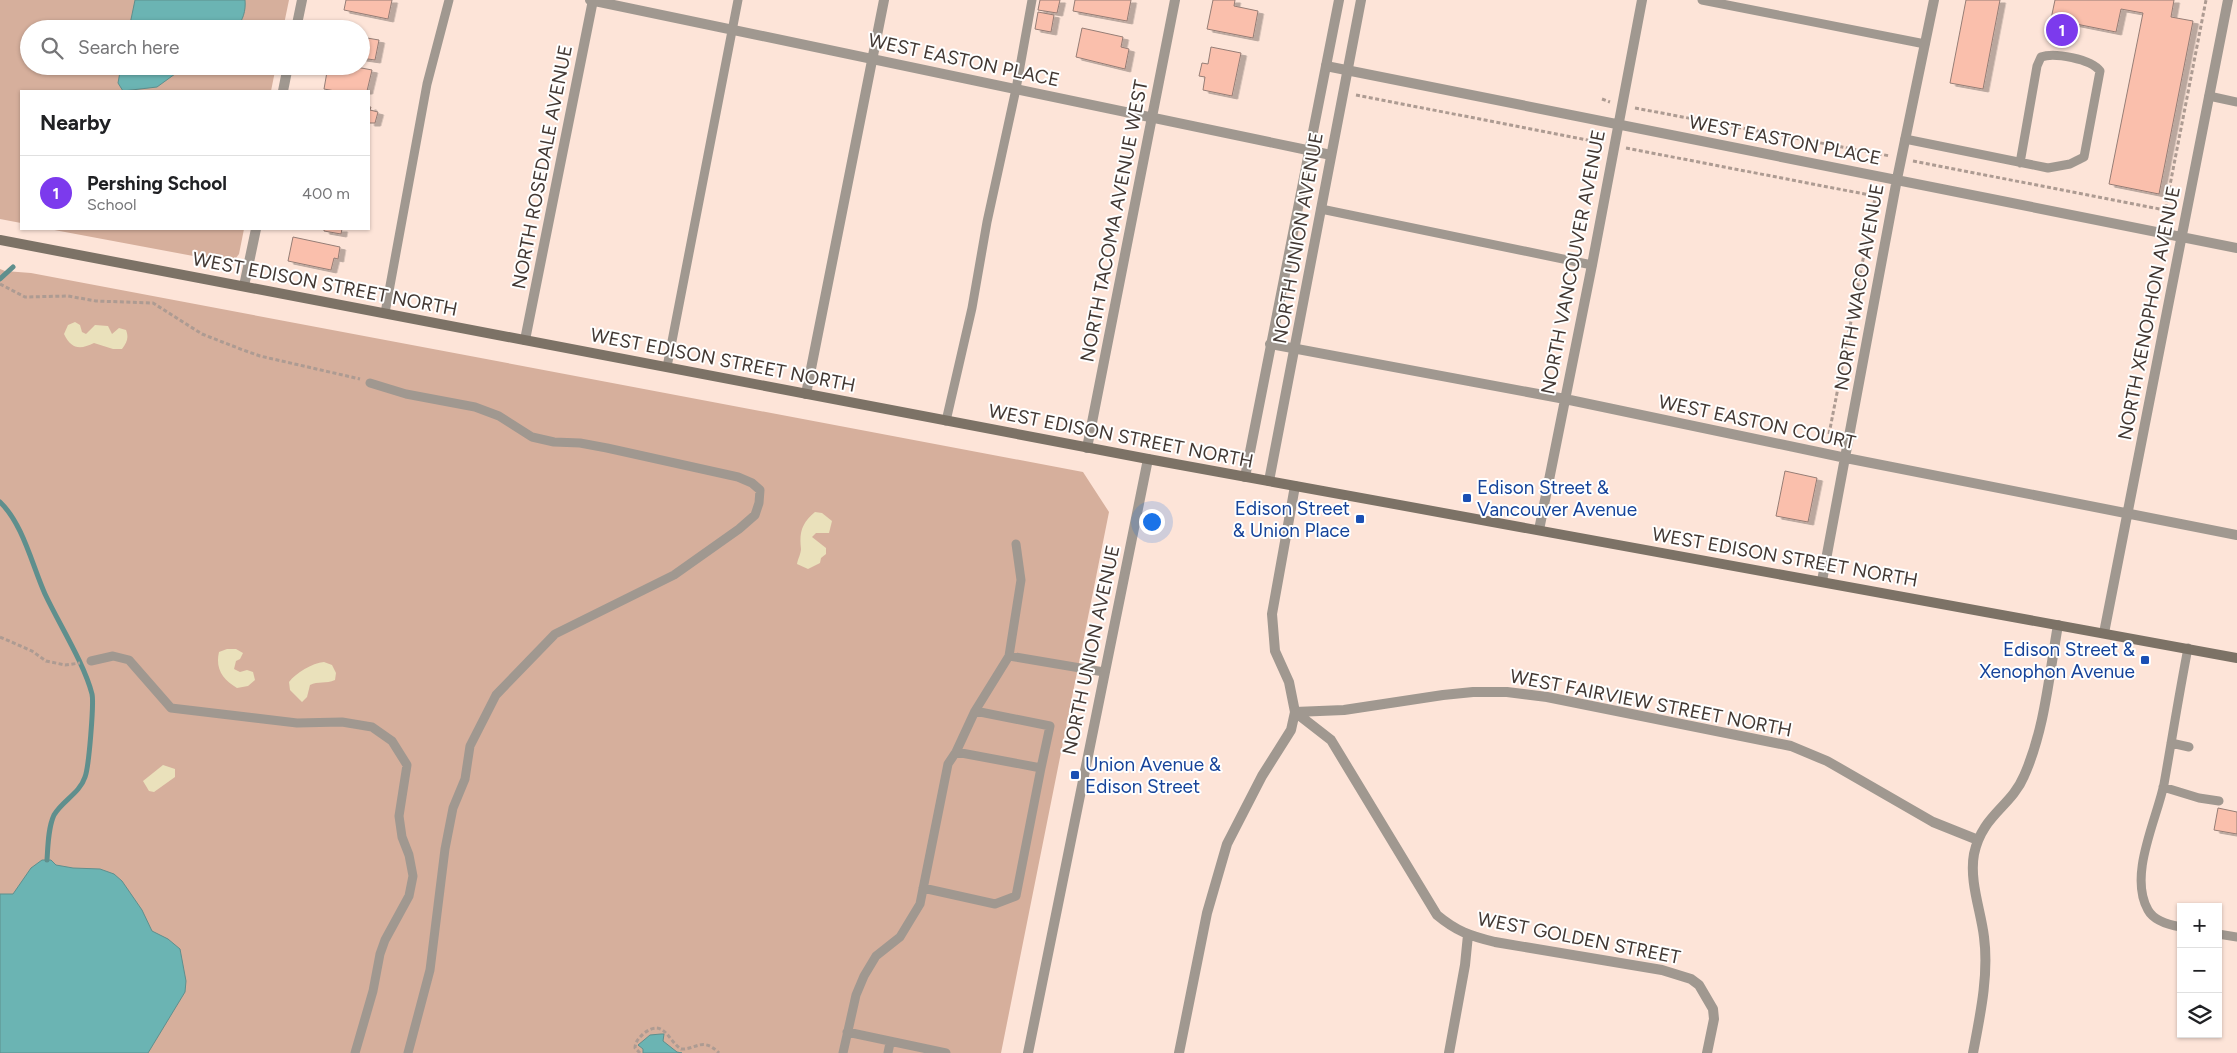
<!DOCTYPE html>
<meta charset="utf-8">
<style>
body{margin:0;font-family:Figtree,sans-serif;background:#f6f6f6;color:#202124}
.controls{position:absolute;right:15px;bottom:15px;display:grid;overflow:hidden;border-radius:0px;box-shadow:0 1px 4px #0004}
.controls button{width:45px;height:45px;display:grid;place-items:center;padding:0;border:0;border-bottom:1px solid #e0e0e0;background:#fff;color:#202124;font:25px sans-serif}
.you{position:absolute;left:1151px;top:521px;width:18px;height:18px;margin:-12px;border:4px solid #fff;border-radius:50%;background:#1a73e8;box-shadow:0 0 0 8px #1a73e833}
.badge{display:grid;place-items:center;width:32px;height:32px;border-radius:50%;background:#7c3aed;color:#fff;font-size:16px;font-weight:700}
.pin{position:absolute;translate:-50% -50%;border:2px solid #fff;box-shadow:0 1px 5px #0006}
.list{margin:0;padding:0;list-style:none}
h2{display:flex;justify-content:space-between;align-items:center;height:65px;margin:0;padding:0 20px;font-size:21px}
h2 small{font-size:16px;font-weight:400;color:#757577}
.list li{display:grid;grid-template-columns:32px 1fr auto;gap:15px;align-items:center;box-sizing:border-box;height:75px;padding:0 20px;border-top:1px solid #e0e0e0}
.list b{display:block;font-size:19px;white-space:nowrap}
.list p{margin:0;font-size:16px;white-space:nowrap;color:#757577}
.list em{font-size:16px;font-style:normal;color:#757577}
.icon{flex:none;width:28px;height:28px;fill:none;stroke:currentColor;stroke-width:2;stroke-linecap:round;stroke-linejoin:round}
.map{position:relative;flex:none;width:2237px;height:1053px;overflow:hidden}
.search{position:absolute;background:#fff;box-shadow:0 1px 4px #0004;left:20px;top:20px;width:350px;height:55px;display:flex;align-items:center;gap:12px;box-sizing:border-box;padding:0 18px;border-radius:28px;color:#757577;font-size:19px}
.panel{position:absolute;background:#fff;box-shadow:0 1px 4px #0004;left:20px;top:90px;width:350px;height:140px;border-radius:0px}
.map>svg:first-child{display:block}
.green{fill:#d6af9c}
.sand{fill:#eae1bb}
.water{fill:#6bb4b3;stroke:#5f8f8d}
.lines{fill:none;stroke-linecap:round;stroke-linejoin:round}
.stream{stroke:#5f8f8d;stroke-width:5}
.building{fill:#fabfac;stroke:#957d75;filter:url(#shadow)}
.path{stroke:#ad9b92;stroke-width:3;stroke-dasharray:4 2.5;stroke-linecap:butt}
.service{stroke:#a09890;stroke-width:9}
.minor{stroke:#a09890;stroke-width:10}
.tertiary{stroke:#a09890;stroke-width:10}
.secondary{stroke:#7c7266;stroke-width:10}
.transit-dot{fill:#1a4fb4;stroke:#fff;stroke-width:2}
.labels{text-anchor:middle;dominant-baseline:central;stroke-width:4;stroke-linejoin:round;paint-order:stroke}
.street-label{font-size:19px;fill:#423833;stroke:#fff}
.transit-label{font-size:19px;fill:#164399;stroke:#fff;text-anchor:start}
</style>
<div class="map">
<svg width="2237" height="1053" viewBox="0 0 2237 1053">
<defs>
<filter id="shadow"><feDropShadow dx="5.5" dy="3" stdDeviation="0" flood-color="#0004"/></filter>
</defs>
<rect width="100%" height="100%" fill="#fde4d8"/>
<!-- green -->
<path class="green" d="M 0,0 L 289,0 L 283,29 L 29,29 L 29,66 L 276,66 L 271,91 L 21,91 L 21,223 L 0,219 Z
M 49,229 L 244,229 L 239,254 L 233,262 L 220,261 Z
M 0,269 L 5,271 L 31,273 L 1083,472 L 1109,512 L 1001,1053 L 0,1053 Z"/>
<!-- sand -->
<path class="sand" d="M 75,322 L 80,325 L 82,332 L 86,334 L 95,325 L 108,326 L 112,334 L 119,328 L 126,330 C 129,338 127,342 122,349 L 113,349 L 94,343 C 80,350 71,349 64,334 L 68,325 Z
M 815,512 L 822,513 L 832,521 L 829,533 L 816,533 L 812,537 L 826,548 L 826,554 L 821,558 L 820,563 L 808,569 L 797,564 C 798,559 801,553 801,549 C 799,532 802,523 815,512 Z
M 227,649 L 236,649 L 243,653 L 240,659 L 236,661 L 234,669 L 240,672 L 247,670 L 253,672 L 255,680 L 248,686 L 237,688 C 223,680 215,669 219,652 Z
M 324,662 L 332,665 L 336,673 L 335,680 C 326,684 318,681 310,685 L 307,697 L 302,702 L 290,690 L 289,682 C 296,673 312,663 324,662 Z
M 163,765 L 175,769 L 175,777 L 154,792 L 149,791 L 143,781 Z"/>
<!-- water -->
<path class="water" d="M 135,0 L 245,0 C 246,11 243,20 236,29 L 129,29 Z
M 121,66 L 186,66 L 157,87 L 123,91 L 118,83 Z
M 42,860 L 51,860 L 56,865 L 73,868 L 100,869 L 114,874 L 122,881 L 142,910 L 152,931 L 168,939 L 180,949 L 186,981 L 185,992 L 148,1053 L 0,1053 L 0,894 L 13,894 L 31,868 Z
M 661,1034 L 664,1034 L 663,1041 L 677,1052 L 682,1053 L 643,1053 L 643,1049 L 638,1045 L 650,1035 Z"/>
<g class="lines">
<!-- stream -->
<path class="stream" d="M 0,279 L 13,267
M 0,502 C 23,524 32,565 45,594 C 59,624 84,663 92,694 C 94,703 89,767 85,777 C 80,793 62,801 54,815 C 48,828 48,846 47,860"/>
</g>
<!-- building -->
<path class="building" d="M 346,0 L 392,0 L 388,19 L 344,10 Z
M 1040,0 L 1060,0 L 1057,13 L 1038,10 Z
M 1075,0 L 1131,0 L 1127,21 L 1073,11 Z
M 1213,0 L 1235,0 L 1234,6 L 1258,11 L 1253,38 L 1207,29 Z
M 1966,0 L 2000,0 L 1983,89 L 1950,83 Z
M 2055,0 L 2174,0 L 2171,17 L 2193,21 L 2159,194 L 2109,184 L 2143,13 L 2121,9 L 2116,32 L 2051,19 Z
M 1038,12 L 1054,15 L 1051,32 L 1035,29 Z
M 1082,28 L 1123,37 L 1121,47 L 1129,49 L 1125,69 L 1076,57 Z
M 361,37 L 379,40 L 375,60 L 361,58 Z
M 1211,47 L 1241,53 L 1232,96 L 1203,90 L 1205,77 L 1199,76 L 1202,63 L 1208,64 Z
M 328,66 L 351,66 L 372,70 L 367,91 L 335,91 L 324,89 Z
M 369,107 L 371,107 L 370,110 L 378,112 L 375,123 L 369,123 Z
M 324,229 L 342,229 L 341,234 L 324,231 Z
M 293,237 L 340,247 L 338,259 L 334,258 L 331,270 L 288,261 Z
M 1785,471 L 1817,478 L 1808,522 L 1776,516 Z
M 2218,808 L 2237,812 L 2237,834 L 2214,830 Z"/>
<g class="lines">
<!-- path -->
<path class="path" d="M 1356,95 L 1603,143
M 1602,99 L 1610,102
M 1635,108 L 1890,156
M 1626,148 L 1880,197
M 1913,161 L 2165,210
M 2163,221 L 2206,0
M 0,284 L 25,297 L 68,296 L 96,301 L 153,303 L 202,334 L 243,350 L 260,356 L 360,379
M 1829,434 L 1877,188
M 0,637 L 32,651 L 46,661 L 65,665 L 80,663
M 640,1053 L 635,1048 C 635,1042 639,1038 643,1034 C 664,1017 668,1041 681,1049 C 696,1050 702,1036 719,1053"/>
<!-- service -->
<path class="service" d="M 1702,0 L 1925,44
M 2209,96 L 2237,102
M 1905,139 L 2048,168 L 2070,164 L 2084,157 L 2100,71 C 2091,59 2054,52 2041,57 L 2037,66 L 2020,163
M 1321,209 L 1592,265
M 385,313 L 427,84 L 449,0
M 667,367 L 738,0
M 370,383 L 406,394 L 475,407 L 499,416 L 532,437 L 554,442 L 580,443 L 607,448 L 738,477 L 752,483 L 760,490 L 759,503 L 755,515 L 739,529 L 674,575 L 555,634 L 496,695 L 470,746 L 465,779 L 453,808 L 445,849 L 430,970 L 408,1053
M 946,421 L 972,308 L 987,222 L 1016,89 L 1032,0
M 1009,656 L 1021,580 L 1016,544
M 91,661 L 113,656 L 129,660 L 171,708 L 297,723 L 342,722 L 372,727 L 392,741 L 407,765 L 399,816 L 402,837 L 409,855 L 413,876 L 409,896 L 385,940 L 380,954 L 373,991 L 355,1053
M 2171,743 L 2189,747
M 956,752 L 1041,768 L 1050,726 L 975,711
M 2163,787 L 2199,798 L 2219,801
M 923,888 L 995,904 L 1016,896 L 1041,768
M 2181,927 C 2169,925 2154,921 2148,910 C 2128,875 2157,819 2164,784 C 2172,739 2179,694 2188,648
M 2218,934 L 2237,937
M 847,1032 L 946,1053
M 843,1053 L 856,995 L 864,976 L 876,956 L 900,937 L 920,904 L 948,764 L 956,752 L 975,711 L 1009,656 L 1104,672
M 888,1053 L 890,1043"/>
<!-- minor -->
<path class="minor" d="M 590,0 L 1331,155
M 296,29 L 302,0
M 1326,66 L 2237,248
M 283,91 L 288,66
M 244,286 L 256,229
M 525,340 L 593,0
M 1270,344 L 1565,399 L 1846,458 L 2237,535
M 806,394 L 884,0
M 1087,448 L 1175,0
M 1539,530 L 1592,265 L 1642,0
M 1822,581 L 1897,179 L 1934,0
M 2104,633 L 2228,0
M 1295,712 L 1344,710 L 1443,695 L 1473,692 L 1507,692 L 1547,697 L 1791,746 L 1827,761 L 1933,822 L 1978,840
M 1295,712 L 1331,740 L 1437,915 C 1456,931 1470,936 1495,942 L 1662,970 L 1691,979 L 1699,985 L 1713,1009 L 1714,1019 L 1707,1053
M 1179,1053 L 1207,913 L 1227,844 L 1262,776 L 1291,730 L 1295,712 L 1289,682 L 1275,651 L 1272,614 L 1295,486
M 1449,1053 L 1465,965 L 1468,935
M 1973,1053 C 1980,1016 1989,975 1984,937 C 1981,911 1969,881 1974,854 C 1982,815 2011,807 2024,776 C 2045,729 2049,675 2058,625"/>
<!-- tertiary -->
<path class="tertiary" d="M 1245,477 L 1339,0
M 1269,481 L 1361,0
M 1028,1053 L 1148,459"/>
<!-- secondary -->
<path class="secondary" d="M 0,240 L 1148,459 L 2237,658"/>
</g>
<!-- markers -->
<g class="transit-dot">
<rect x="1462" y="493" width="10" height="10" rx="2.5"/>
<rect x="1355" y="514" width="10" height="10" rx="2.5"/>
<rect x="2140" y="655" width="10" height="10" rx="2.5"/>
<rect x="1070" y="770" width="10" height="10" rx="2.5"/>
</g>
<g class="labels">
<!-- street labels -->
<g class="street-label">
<text transform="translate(964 60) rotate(12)">WEST EASTON PLACE</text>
<text transform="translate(1785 140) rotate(11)">WEST EASTON PLACE</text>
<text transform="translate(542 167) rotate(-79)">NORTH ROSEDALE AVENUE</text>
<text transform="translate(1114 221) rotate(-79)">NORTH TACOMA AVENUE WEST</text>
<text transform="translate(1298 238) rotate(-80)">NORTH UNION AVENUE</text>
<text transform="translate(1573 262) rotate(-79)">NORTH VANCOUVER AVENUE</text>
<text transform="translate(325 284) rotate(11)">WEST EDISON STREET NORTH</text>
<text transform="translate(1859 287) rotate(-80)">NORTH WACO AVENUE</text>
<text transform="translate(2149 313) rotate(-79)">NORTH XENOPHON AVENUE</text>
<text transform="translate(723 360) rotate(11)">WEST EDISON STREET NORTH</text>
<text transform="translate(1757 422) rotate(12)">WEST EASTON COURT</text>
<text transform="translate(1121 436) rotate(11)">WEST EDISON STREET NORTH</text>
<text transform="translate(1785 557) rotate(10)">WEST EDISON STREET NORTH</text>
<text transform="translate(1091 650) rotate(-78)">NORTH UNION AVENUE</text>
<text transform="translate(1651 703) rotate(11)">WEST FAIRVIEW STREET NORTH</text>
<text transform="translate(1579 938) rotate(11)">WEST GOLDEN STREET</text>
</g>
<!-- transit labels -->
<g class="transit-label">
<text x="1477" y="487">Edison Street &amp;<tspan x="1477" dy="22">Vancouver Avenue</tspan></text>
<text x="1350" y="508" text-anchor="end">Edison Street<tspan x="1350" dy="22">&amp; Union Place</tspan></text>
<text x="2135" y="649" text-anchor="end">Edison Street &amp;<tspan x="2135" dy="22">Xenophon Avenue</tspan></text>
<text x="1085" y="764">Union Avenue &amp;<tspan x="1085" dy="22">Edison Street</tspan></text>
</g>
</g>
</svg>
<div class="controls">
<button>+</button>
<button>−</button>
<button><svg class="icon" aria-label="layers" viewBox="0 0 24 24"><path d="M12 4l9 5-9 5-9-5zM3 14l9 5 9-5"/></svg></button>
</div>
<div class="you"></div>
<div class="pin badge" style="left:2062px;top:30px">1</div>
<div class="search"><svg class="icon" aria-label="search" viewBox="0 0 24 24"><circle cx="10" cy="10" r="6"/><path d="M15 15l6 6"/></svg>Search here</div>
<section class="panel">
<h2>Nearby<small></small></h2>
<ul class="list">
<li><span class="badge">1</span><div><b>Pershing School</b><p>School</p></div><em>400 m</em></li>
</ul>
</section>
</div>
